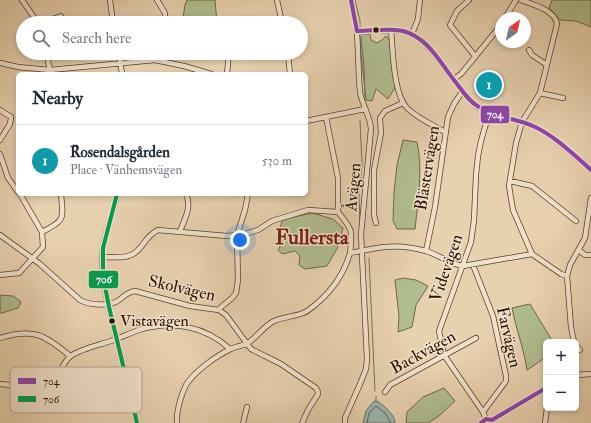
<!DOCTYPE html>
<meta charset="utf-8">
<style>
body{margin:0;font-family:"IM FELL Double Pica",serif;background:#f6f6f7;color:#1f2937}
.controls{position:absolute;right:12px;bottom:12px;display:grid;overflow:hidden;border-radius:6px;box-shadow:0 2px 6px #0003}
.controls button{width:36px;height:36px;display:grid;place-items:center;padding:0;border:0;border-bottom:1px solid #e0e1e3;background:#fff;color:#1f2937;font:20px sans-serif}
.compass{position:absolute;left:495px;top:12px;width:36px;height:36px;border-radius:50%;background:#fff;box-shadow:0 2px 6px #0003;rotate:34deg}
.you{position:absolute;left:240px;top:240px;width:14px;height:14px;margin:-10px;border:3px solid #fff;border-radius:50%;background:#1a73e8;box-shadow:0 0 0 6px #1a73e833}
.badge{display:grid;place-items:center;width:26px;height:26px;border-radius:50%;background:#db2777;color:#fff;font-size:13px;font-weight:700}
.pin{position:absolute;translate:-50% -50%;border:2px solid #fff;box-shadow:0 1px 4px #0006}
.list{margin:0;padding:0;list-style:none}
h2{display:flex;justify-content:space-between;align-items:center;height:52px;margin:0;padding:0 16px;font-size:17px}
h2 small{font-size:13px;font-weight:400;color:#747a83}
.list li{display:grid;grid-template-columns:26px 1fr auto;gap:12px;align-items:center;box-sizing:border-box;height:72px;padding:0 16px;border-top:1px solid #e0e1e3}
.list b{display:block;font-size:15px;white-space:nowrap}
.list p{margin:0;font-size:13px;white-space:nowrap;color:#747a83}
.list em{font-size:13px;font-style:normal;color:#747a83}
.icon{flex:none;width:22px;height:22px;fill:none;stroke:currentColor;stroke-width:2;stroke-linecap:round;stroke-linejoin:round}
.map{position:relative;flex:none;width:591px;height:423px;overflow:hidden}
.search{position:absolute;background:#fff;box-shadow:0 2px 6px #0003;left:16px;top:16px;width:292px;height:44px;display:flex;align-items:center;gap:10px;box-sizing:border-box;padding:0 14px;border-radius:22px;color:#747a83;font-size:15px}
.panel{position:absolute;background:#fff;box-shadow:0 2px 6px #0003;left:16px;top:72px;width:292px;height:124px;border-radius:6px}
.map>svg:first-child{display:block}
.green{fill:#b0bd8f;stroke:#6e6648}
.water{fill:#98b6b1;stroke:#6c746a}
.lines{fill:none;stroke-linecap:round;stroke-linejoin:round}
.shore{stroke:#626358;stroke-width:1}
.stream{stroke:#6c746a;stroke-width:1}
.minor-casing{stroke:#5a402c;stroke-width:6}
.minor{stroke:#f0e1cb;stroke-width:4.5}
.bus-1-casing{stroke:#f0e1cb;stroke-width:7}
.bus-2-casing{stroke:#f0e1cb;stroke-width:7}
.bus-1{stroke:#8e44ad;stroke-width:4}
.bus-2{stroke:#029e4d;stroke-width:4}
.bus-dot{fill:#2b1000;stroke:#f0e1cb;stroke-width:1.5}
.labels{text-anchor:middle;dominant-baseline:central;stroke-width:3;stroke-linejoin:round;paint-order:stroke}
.bus-label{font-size:16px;fill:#2b1000;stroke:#f0e1cb;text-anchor:start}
.street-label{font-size:17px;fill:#2b1000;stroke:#f0e1cb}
.district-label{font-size:21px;font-weight:bold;fill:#7a1f14;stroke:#f0e1cb}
.key{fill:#f0e1cb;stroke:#b5a28e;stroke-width:1}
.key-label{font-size:11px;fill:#2b1000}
.line-badge{stroke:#f0e1cb;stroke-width:1.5}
.badge-label{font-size:11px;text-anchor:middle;font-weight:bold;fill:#fff}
</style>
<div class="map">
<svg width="591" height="423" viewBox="0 0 591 423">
<rect width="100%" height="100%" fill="#e8d1af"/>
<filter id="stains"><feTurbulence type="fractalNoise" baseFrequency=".005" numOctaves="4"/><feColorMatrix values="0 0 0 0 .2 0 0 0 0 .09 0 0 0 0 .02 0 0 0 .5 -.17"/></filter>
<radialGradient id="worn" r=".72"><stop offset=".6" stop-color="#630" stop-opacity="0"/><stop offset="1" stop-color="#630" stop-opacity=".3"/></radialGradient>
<!-- green -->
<path class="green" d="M 187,0 L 215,0 L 217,23 L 182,23 L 185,5 Z
M 552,0 L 591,0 L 591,27 L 576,21 L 560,20 L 549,8 Z
M 359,34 L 370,34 L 371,40 L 377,43 L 382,40 L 386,36 L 390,41 L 396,86 L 388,99 L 376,89 L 372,101 L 366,100 Z
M 403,140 L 417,142 C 423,170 418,201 415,229 L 397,229 L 393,221 L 394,192 L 397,165 Z
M 312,213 L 333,219 L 343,228 L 339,245 L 327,266 L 305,269 L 299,265 L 300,256 L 295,251 L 282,254 L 278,250 L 283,241 L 277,238 C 277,232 281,227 282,221 L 290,218 Z
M 403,278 L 416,280 L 428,286 L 416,305 L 412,327 L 398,332 L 399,317 L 395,280 Z
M 0,295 L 13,296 L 21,302 L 18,308 L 2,313 L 0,313 Z
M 530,304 L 553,342 L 546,342 L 546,357 L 527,370 C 524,349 516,329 512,308 Z
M 444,388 L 455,401 L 439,416 L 428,423 L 406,423 L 407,412 L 423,397 Z"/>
<!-- water -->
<path class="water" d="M 374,401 L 379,402 C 385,407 395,415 395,423 L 363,423 L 366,411 Z"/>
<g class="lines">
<!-- shore -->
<path class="shore" d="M 367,423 L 369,413 L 376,406 L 385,413 L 391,423"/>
<!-- stream -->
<path class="stream" d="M 355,0 L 360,20 L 360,27
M 361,36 L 364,65 L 365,98
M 360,120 L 362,164 L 359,193 L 360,223
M 369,258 L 375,391
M 376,396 L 376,402"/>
<!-- minor casing -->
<g class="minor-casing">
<path id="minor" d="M 22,0 L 38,23
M 110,0 L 113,23
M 157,0 L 165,13 L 165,23
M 277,0 L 282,23
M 469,0 L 457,11 L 450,25 L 475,56
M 521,0 C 532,4 555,10 557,24 L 540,93 L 522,122 L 516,143 L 509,186 L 513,210 L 532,254 L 561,274 L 567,276
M 505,18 L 516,0
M 41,23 L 61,16
M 391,30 C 393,50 393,93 407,108 C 417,118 433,125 445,132
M 357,31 C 372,31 388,29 402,31 C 426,36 440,63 454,80 C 462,90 468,100 478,107 C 494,118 516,118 533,126 C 553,135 573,155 591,170
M 412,34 L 418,19 L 420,0
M 529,50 L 532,55 L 547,65
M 46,53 L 51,74
M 119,53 L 122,74
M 288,53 L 290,74
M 155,60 L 157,53
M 0,63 L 18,67 L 50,70 L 155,60 L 184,66 L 211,74
M 227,74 L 229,53
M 454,79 L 461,74 L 501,25
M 540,93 L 563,98
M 0,110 L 11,117 L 10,124 L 0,140
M 326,117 L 338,178 L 338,212 C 352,229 353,230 350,253
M 306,121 L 365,109
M 0,154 L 8,178 L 18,192
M 510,181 L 532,186 L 576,221
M 117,194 C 114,215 103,234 102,256 C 101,283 110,311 116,337 C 124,366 130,394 137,423
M 376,223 L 374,215 L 374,170 L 381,133 L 380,118 L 385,111 L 403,103
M 180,231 C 185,219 192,206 186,194
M 42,232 C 66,220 63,219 61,194
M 0,235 L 40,264 L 80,300 C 89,305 110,307 119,300 C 125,296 127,292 135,291 L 190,306 L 219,310 L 226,315 L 251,349 L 281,364 L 316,388 L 318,392 L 318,394 L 308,410 L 302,423
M 579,250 L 585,255 L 591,255
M 426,251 L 435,207 L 448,117 L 454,104 L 462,92
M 102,257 C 112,257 125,259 133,254 C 143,249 145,236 158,230 L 227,236 L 245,234 L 258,230 L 272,221 L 308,210 L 338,212
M 473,265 L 493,316 L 506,376 L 506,381 L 483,412
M 0,275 L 19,273 L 43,247 L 42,232 L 20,194
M 219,310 L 220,308 L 232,298 L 236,293 L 238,280 L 237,235 L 245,210 L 248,194
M 0,338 C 33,328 44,334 70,356
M 574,342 L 571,327 L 567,276 L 570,265 L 585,238 L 591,198
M 576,345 L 580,350
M 576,375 L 591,374
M 0,384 L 41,388 C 63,384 57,366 71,356 C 80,349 99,345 111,341 C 120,338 130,333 139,330 C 172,320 205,326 230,349
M 385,392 L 390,385 L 476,338
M 486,419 L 483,412 L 444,355 L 439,331 L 471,242 L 474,220 L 476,175 L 478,156 L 481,141 L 489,113
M 177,423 C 176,412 181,395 186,385 C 194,372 217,355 231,349 C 236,346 243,346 248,343 C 257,337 264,326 274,321 C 283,317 293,317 303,313 C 307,312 311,308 315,305 C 332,291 344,274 350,253 C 379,247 396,243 426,251 C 439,255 450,264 463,266 L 532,254
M 243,423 L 247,407
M 345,423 L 345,418 L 360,384 L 366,369 L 367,359 L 361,234 L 371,129 C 370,115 362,105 360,92 C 357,61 360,30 351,0
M 481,423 L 486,419 L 492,420 L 546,388
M 545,423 L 547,408"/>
</g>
<!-- minor -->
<use href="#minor" class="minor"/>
<!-- bus-1 casing -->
<g class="bus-1-casing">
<path id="bus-1" d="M 351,0 L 357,31
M 357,31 C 372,31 388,28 403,31 C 427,37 440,62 454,80 C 462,90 468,101 479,107 C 495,118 516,118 533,126 C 555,136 573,154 591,170
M 481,423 L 486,419 L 492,420 L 546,388"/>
</g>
<!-- bus-2 casing -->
<g class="bus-2-casing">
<path id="bus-2" d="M 117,194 L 103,248 L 103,276 L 109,307 L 137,423"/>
</g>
<!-- bus-1 -->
<use href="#bus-1" class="bus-1"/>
<!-- bus-2 -->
<use href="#bus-2" class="bus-2"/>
</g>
<!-- markers -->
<g class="bus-dot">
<circle cx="376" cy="30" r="3.5"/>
<circle cx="112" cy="321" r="3.5"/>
</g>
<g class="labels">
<!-- bus labels -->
<g class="bus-label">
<text x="120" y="321">Vistavägen</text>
</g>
<!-- street labels -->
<g class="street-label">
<text transform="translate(427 168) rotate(-81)">Blästervägen</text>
<text transform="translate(353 187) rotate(-85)">Åvägen</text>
<text transform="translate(446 268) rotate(-71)">Videvägen</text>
<text transform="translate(182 288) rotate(13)">Skolvägen</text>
<text transform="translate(509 337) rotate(77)">Farvägen</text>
<text transform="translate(423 352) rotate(-29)">Backvägen</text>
</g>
<!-- district labels -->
<g class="district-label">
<text x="312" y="237">Fullersta</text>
</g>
</g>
<!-- legend -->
<rect x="10" y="367" width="132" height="46" rx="6" class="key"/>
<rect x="18" y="378" width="18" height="6" fill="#8e44ad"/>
<rect x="18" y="396" width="18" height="6" fill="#029e4d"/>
<g class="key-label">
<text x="43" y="385">704</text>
<text x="43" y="403">706</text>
</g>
<g class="line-badge">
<rect x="480" y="105" width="30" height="19" rx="4" fill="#8e44ad"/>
<rect x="88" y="270" width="31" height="19" rx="4" fill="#029e4d"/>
</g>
<g class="badge-label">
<text x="495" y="118">704</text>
<text x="104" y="283">706</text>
</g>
<rect width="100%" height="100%" filter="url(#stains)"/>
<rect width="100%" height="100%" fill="url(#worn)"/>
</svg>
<div class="controls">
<button>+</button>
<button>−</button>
</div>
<svg class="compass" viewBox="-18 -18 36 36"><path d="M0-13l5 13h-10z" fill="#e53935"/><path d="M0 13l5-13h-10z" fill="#747a83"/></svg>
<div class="you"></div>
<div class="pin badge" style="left:489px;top:85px;background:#0f9aa8">1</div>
<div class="search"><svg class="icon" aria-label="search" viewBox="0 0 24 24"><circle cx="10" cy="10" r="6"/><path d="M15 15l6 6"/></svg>Search here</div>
<section class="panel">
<h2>Nearby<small></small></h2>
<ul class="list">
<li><span class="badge" style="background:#0f9aa8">1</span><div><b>Rosendalsgården</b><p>Place · Vänhemsvägen</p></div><em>530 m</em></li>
</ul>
</section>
</div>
